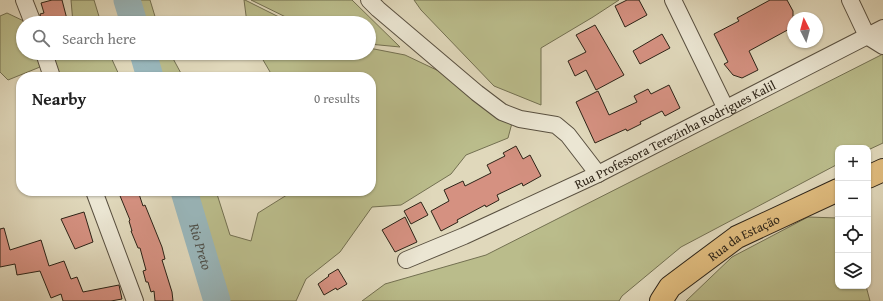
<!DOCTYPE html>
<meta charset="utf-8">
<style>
body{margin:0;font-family:"Gentium Book Plus",serif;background:#f2f2f2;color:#222}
.controls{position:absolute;right:12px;bottom:12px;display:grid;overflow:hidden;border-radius:8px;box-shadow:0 1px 3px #0004}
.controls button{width:36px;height:36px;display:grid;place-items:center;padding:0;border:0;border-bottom:1px solid #e0e0e0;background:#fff;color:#222;font:20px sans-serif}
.compass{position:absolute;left:787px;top:12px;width:36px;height:36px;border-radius:50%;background:#fff;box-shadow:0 1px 3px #0004;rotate:354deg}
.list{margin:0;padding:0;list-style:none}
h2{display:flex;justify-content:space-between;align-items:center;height:52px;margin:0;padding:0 16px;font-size:17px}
h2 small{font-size:13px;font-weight:400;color:#767676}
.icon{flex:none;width:22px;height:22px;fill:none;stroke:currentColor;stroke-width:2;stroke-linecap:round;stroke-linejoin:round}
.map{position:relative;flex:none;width:883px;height:301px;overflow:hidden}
.search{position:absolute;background:#fff;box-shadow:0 1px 3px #0004;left:16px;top:16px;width:360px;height:44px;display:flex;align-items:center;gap:10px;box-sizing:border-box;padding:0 14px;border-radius:22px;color:#767676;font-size:15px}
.panel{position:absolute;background:#fff;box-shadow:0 1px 3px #0004;left:16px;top:72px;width:360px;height:124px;border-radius:16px}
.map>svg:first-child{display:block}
.green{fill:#babc8b;stroke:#737051}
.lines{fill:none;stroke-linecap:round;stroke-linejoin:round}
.river{stroke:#99b7bc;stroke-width:27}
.building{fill:#d59181;stroke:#2c2317}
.street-casing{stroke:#595040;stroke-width:18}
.primary-casing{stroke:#2c2317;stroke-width:24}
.street{stroke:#ebe6d3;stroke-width:16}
.primary{stroke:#e0bc7e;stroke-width:22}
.labels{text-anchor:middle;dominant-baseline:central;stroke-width:3.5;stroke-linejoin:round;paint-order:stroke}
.street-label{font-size:13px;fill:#2c2317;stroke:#ebe6d3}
.water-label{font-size:14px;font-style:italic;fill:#4d4f49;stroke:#ebe6d3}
</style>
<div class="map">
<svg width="883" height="301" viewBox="0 0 883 301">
<rect width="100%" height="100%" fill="#e0d8bb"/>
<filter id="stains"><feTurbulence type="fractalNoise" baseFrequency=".005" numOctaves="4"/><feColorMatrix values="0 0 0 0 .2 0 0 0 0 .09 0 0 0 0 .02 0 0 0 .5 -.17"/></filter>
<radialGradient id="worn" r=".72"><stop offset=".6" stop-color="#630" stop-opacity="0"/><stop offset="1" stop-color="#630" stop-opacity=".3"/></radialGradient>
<!-- green -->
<path class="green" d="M 71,0 L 94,0 L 101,23 L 73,23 Z
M 139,0 L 150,0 L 157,23 L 146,23 Z
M 244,0 L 245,0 L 291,23 L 247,23 Z
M 251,0 L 352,0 L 400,47 L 369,44 L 369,23 L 298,23 Z
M 414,0 L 619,0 L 593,17 L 541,48 L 541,105 L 494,86 L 421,10 Z
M 7,13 L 28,23 L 23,23 L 23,53 L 109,53 L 120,77 L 60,77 L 40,67 L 8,80 L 0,72 L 0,16 Z
M 369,48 L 405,55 L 443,73 L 512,123 L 508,138 L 466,155 L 451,174 L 401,205 L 372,207 L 340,252 L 306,279 L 296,301 L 229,301 L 196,191 L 216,191 L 230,235 L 251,241 L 258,213 L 290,193 L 290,191 L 371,191 L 371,77 L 273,77 L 259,53 L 369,53 Z
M 155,53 L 170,53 L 183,77 L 162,77 Z
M 883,54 L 883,143 L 868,150 L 868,148 L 838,148 L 838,164 L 681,247 L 622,296 L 619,301 L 362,301 L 385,284 L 486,255 Z
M 808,217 L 838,218 L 838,286 L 866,286 L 870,301 L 686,301 L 732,257 Z"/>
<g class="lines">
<!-- river -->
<g class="river">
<path d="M 127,0 L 134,23"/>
<path d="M 143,53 L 150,77"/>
<path id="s1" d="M 184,191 L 217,301"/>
</g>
</g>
<!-- building -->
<path class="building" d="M 52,0 L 62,0 L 68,23 L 42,23 L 40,14 L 44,13 L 41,3 Z
M 627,0 L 639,0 L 647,15 L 625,27 L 615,6 Z
M 770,0 L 787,0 L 793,11 L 793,27 L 749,51 L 758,70 L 742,78 L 733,75 L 724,64 L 728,62 L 714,34 L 739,21 L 737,18 Z
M 595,25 L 624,75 L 596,90 L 586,70 L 575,76 L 568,61 L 586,52 L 576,35 Z
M 662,34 L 670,48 L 640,64 L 633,51 Z
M 669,85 L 680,108 L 665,116 L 662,111 L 640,122 L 641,124 L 627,131 L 626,129 L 595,143 L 576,102 L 598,91 L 609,115 L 637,102 L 634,96 L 648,89 L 651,94 Z
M 516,146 L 523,159 L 530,155 L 541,176 L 523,186 L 522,183 L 497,195 L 499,200 L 486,207 L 485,205 L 457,220 L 458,222 L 441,231 L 431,211 L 449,201 L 444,190 L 463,181 L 465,186 L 491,173 L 487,165 L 505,156 L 503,153 Z
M 118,191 L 138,191 L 143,206 L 145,205 L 162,247 L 165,259 L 162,260 L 172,292 L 173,301 L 155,301 L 154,291 L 151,292 L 148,282 L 146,282 L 143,271 L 146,270 L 140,248 L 138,248 L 131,231 L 132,231 L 129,221 L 130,220 Z
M 421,202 L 428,215 L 411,224 L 404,211 Z
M 84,212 L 93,242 L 75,249 L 61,219 Z
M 405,217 L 417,242 L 395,252 L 382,230 Z
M 4,228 L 10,250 L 41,240 L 49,266 L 64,261 L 71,279 L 77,277 L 83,292 L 119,285 L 122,299 L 111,301 L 63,301 L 61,294 L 51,298 L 40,271 L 17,275 L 15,264 L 0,267 L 0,229 Z
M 338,269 L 347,284 L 337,290 L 336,288 L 324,295 L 318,284 L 329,276 L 328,275 Z"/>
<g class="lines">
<!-- street casing -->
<g class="street-casing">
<g id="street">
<path d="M 24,0 L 33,23"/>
<path d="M 369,0 L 378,9 L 477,93 L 502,112 L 520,119 L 556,125 L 568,135 L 598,174"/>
<path d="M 673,0 L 726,109"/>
<path d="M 850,0 L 867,36 L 883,46"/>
<path d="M 44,53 L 52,77"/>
<path d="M 94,191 L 135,301"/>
<path id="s2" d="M 406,260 L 464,236 L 598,174 L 883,28"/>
</g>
</g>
<!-- primary casing -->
<g class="primary-casing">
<g id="primary">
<path d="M 868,177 L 883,170"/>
<path id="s3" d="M 661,301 L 670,287 L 737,237 L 838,190"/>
</g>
</g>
<!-- street -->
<use href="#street" class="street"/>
<!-- primary -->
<use href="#primary" class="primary"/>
</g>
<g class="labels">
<!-- street labels -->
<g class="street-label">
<text stroke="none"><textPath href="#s2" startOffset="297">Rua Professora Terezinha Rodrigues Kalil</textPath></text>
<text stroke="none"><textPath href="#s3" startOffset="106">Rua da Estação</textPath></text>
</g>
<!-- water labels -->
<g class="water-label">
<text stroke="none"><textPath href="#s1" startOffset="58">Rio Preto</textPath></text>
</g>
</g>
<rect width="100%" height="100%" filter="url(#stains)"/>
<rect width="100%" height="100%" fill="url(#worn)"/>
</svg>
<div class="controls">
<button>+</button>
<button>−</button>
<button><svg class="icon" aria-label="locate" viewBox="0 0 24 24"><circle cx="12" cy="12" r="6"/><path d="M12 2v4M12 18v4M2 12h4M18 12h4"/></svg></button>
<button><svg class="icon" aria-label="layers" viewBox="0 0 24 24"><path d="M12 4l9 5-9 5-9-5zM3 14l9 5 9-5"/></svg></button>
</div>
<svg class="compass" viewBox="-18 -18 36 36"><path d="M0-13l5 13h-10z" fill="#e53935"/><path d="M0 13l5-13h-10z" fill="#767676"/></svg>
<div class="search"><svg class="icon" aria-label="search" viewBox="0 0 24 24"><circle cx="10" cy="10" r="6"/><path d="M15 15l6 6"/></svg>Search here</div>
<section class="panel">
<h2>Nearby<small>0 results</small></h2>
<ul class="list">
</ul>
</section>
</div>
